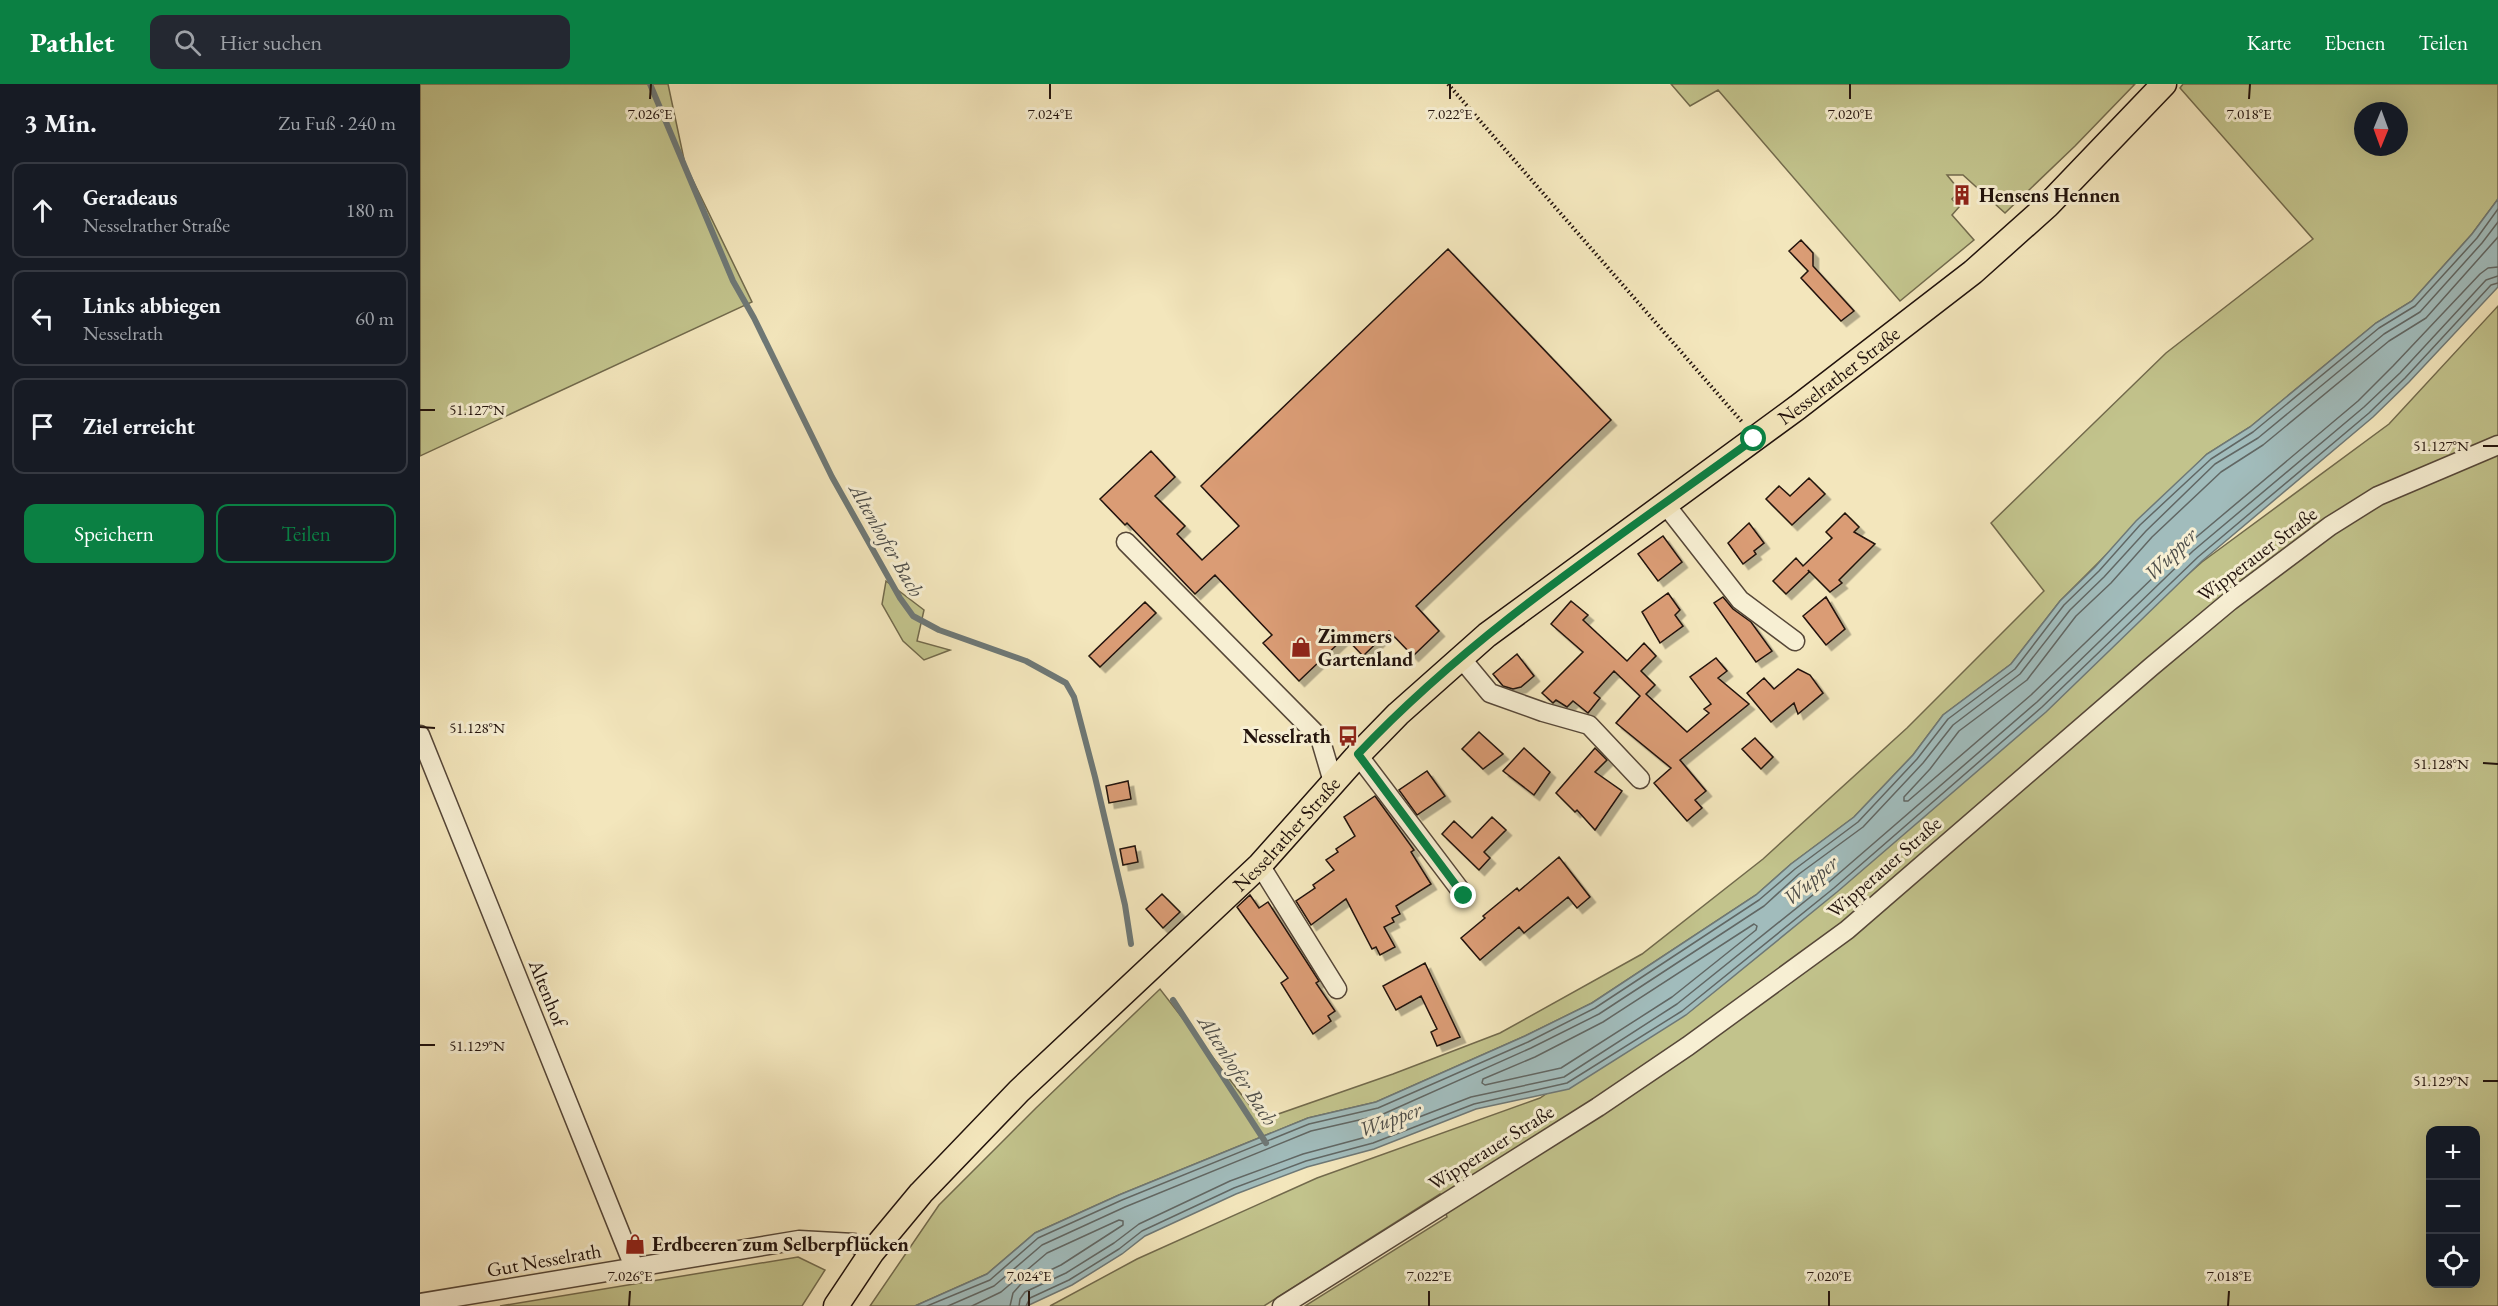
<!DOCTYPE html>
<html lang="de">
<meta charset="utf-8">
<style>
body{margin:0;font-family:"EB Garamond",serif;background:#242831;color:#f1f3f6}
.controls{position:absolute;right:18px;bottom:18px;display:grid;overflow:hidden;border-radius:12px;box-shadow:0 6px 24px #0002}
.controls button{width:54px;height:54px;display:grid;place-items:center;padding:0;border:0;border-bottom:2px solid #363941;background:#171b24;color:#f1f3f6;font:30px sans-serif}
.compass{position:absolute;left:1934px;top:18px;width:54px;height:54px;border-radius:50%;background:#171b24;box-shadow:0 6px 24px #0002;rotate:181deg}
.stop{position:absolute;width:18px;height:18px;margin:-14px;border:4px solid #0b8043;border-radius:50%;background:#fff}
.stop.end{background:#0b8043;border-color:#fff;box-shadow:0 2px 6px #0008}
.list{margin:0;padding:0;list-style:none}
h2{display:flex;justify-content:space-between;align-items:center;height:78px;margin:0;padding:0 24px;font-size:26px}
h2 small{font-size:20px;font-weight:400;color:#9ea1a6}
.list li{display:grid;grid-template-columns:39px 1fr auto;gap:18px;align-items:center;box-sizing:border-box;height:96px;margin:0 12px 12px;padding:0 12px;border:2px solid #363941;border-radius:12px}
.list b{display:block;font-size:22px;white-space:nowrap}
.list p{margin:0;font-size:20px;white-space:nowrap;color:#9ea1a6}
.list em{font-size:20px;font-style:normal;color:#9ea1a6}
.actions{display:flex;gap:12px;padding:18px 24px}
.actions a{flex:1;padding:14px 0;border:2px solid #0b8043;border-radius:12px;text-align:center;font-size:21px;color:#0b8043}
.actions .main{background:#0b8043;color:#fff}
.icon{flex:none;width:33px;height:33px;fill:none;stroke:currentColor;stroke-width:2;stroke-linecap:round;stroke-linejoin:round}
.map{position:relative;flex:none;width:2078px;height:1222px;overflow:hidden}
header{display:flex;align-items:center;gap:36px;box-sizing:border-box;height:84px;padding:0 30px;background:#0b8043;color:#fff}
header strong{font-size:28px}
nav{display:flex;gap:33px;margin-inline-start:auto;font-size:21px}
.search{width:420px;height:54px;background:#242831;display:flex;align-items:center;gap:15px;box-sizing:border-box;padding:0 21px;border-radius:12px;color:#9ea1a6;font-size:22px}
main{display:flex}
aside{flex:1;background:#171b24}
.map>svg:first-child{display:block}
.green{fill:#c2c38c;stroke:#726a4c;stroke-width:1.5;fill-rule:evenodd}
.water{fill:#a1bcbc;stroke:#6e7876;stroke-width:1.5}
.lines{fill:none;stroke-linecap:round;stroke-linejoin:round}
.shore{stroke:#616764;stroke-width:1.5}
.stream{stroke:#6e7876;stroke-width:6}
.building{fill:#da9c74;stroke:#21120c;stroke-width:1.5;filter:url(#shadow)}
.minor-casing{stroke:#564738;stroke-width:21}
.major-casing{stroke:#21120c;stroke-width:27}
.path{stroke:#21120c;stroke-width:4;stroke-dasharray:1.5 3;stroke-linecap:butt}
.minor{stroke:#f7efd3;stroke-width:18}
.major{stroke:#f3e6bc;stroke-width:24}
.route{stroke:#0b8043;stroke-width:8}
.ticks{fill:none;stroke:#21120c;stroke-width:2}
.labels{text-anchor:middle;dominant-baseline:central;stroke-width:6;stroke-linejoin:round;paint-order:stroke}
.poi-label{font-size:20px;font-weight:bold;fill:#21120c;stroke:#f7efd3;text-anchor:start}
.street-label{font-size:20px;fill:#21120c;stroke:#f7efd3}
.water-label{font-size:21px;font-style:italic;fill:#4e4e4a;stroke:#f7efd3}
.ticks-label{font-size:15px;text-anchor:middle;fill:#21120c;stroke:#f7efd3;stroke-width:6;stroke-linejoin:round;paint-order:stroke}
</style>
<header>
<strong>Pathlet</strong>
<div class="search"><svg class="icon" aria-label="search" viewBox="0 0 24 24"><circle cx="10" cy="10" r="6"/><path d="M15 15l6 6"/></svg>Hier suchen</div>
<nav><a>Karte</a><a>Ebenen</a><a>Teilen</a></nav>
</header>
<main>
<aside>
<h2>3 Min.<small>Zu Fuß · 240 m</small></h2>
<ul class="list">
<li><svg class="icon" aria-label="ahead" viewBox="0 0 24 24"><path d="M12 20V5M6 11l6-6 6 6"/></svg><div><b>Geradeaus</b><p>Nesselrather Straße</p></div><em>180 m</em></li>
<li><svg class="icon" aria-label="left" viewBox="0 0 24 24"><path d="M17 20v-9H6M10 6l-5 5 5 5"/></svg><div><b>Links abbiegen</b><p>Nesselrath</p></div><em>60 m</em></li>
<li><svg class="icon" aria-label="arrive" viewBox="0 0 24 24"><path d="M6 21V4h12l-3 4 3 4H6"/></svg><div><b>Ziel erreicht</b></div></li>
</ul>
<div class="actions"><a class="main">Speichern</a><a>Teilen</a></div>
</aside>
<div class="map">
<svg width="2078" height="1222" viewBox="0 0 2078 1222">
<defs>
<filter id="shadow"><feDropShadow dx="5.5" dy="5.5" stdDeviation="0" flood-color="#0004"/></filter>
</defs>
<rect width="100%" height="100%" fill="#f3e6bc"/>
<filter id="stains"><feTurbulence type="fractalNoise" baseFrequency=".00333" numOctaves="4"/><feColorMatrix values="0 0 0 0 .2 0 0 0 0 .09 0 0 0 0 .02 0 0 0 .5 -.17"/></filter>
<radialGradient id="worn" r=".72"><stop offset=".6" stop-color="#630" stop-opacity="0"/><stop offset="1" stop-color="#630" stop-opacity=".3"/></radialGradient>
<!-- green -->
<path class="green" d="M 0,0 L 248,0 L 265,80 L 332,218 L 0,372 Z
M 1251,0 L 1715,0 L 1655,62 L 1585,129 L 1543,91 L 1527,91 L 1540,107 L 1532,115 L 1539,123 L 1532,131 L 1554,156 L 1480,217 L 1298,6 L 1270,22 Z
M 1763,0 L 2078,0 L 2078,115 L 2052,150 L 1992,217 L 1956,239 L 1830,343 L 1787,370 L 1640,517 L 1591,580 L 1523,631 L 1493,671 L 1434,733 L 1371,780 L 1336,811 L 1172,919 L 1105,952 L 956,1018 L 888,1034 L 699,1111 L 615,1149 L 567,1190 L 495,1222 L 450,1222 L 519,1121 L 616,1024 L 740,905 L 841,1036 L 973,990 L 1080,949 L 1222,870 L 1343,775 L 1487,644 L 1624,507 L 1571,439 L 1746,269 L 1893,155 L 1760,4 ZM 1943,27 L 1979,27 L 1979,63 L 1943,63 Z
M 2078,222 L 2078,1222 L 885,1222 L 1027,1133 L 1020,1110 L 844,1222 L 630,1222 L 717,1175 L 897,1094 L 1120,1014 L 1361,847 L 1782,478 L 1969,340 ZM 2010,1046 L 2056,1046 L 2056,1200 L 2010,1200 Z
M 466,497 L 504,526 L 497,557 L 530,566 L 504,576 L 483,557 L 462,520 Z
M 378,1173 L 405,1186 L 382,1222 L 80,1222 Z"/>
<!-- water -->
<path class="water" d="M 2078,115 L 2078,203 L 1989,298 L 1953,333 L 1782,477 L 1626,628 L 1417,808 L 1266,931 L 1149,1005 L 1056,1025 L 954,1065 L 887,1083 L 816,1110 L 725,1152 L 702,1170 L 652,1201 L 607,1222 L 495,1222 L 567,1190 L 615,1149 L 699,1111 L 888,1034 L 956,1018 L 1105,952 L 1172,919 L 1336,811 L 1371,780 L 1434,733 L 1493,671 L 1523,631 L 1591,580 L 1640,517 L 1675,483 L 1716,437 L 1787,370 L 1830,343 L 1956,239 L 1992,217 L 2052,150 Z"/>
<g class="lines">
<!-- shore -->
<path class="shore" d="M 2078,153 L 2006,234 L 1969,257 L 1843,361 L 1801,388 L 1732,453 L 1691,499 L 1656,532 L 1607,596 L 1539,647 L 1510,685 L 1484,713 L 1484,717 L 1488,717 L 1611,611 L 1767,461 L 1938,317 L 1973,282 L 2060,190 L 2068,184 L 2078,183
M 1334,840 L 1337,842 L 1336,846 L 1252,913 L 1141,984 L 1065,1001 L 1062,999 L 1063,995 L 1115,973 L 1183,938 Z
M 507,1222 L 570,1196 L 618,1154 L 702,1116 L 889,1040 L 958,1024 L 1108,958 L 1175,924 L 1339,816 L 1375,785 L 1438,738 L 1497,675 L 1528,635 L 1595,585 L 1644,521 L 1679,487 L 1720,441 L 1791,375 L 1833,348 L 1959,244 L 1995,222 L 2057,154 L 2078,125
M 528,1222 L 574,1202 L 622,1161 L 705,1123 L 891,1047 L 961,1031 L 1111,964 L 1179,930 L 1344,822 L 1379,790 L 1443,743 L 1503,679 L 1533,641 L 1600,590 L 1650,526 L 1684,493 L 1726,447 L 1795,380 L 1838,354 L 1964,250 L 2000,228 L 2062,159 L 2078,138
M 552,1222 L 581,1208 L 627,1169 L 699,1136 L 703,1137 L 703,1141 L 641,1181 L 601,1200 L 593,1209 L 590,1222
M 599,1222 L 600,1215 L 605,1208 L 646,1189 L 694,1159 L 719,1140 L 810,1097 L 883,1070 L 950,1052 L 1051,1013 L 1144,993 L 1257,920 L 1409,798 L 1617,618 L 1773,467 L 1944,323 L 1980,289 L 2066,196 L 2078,192
M 606,1222 L 610,1214 L 649,1196 L 699,1165 L 722,1147 L 814,1104 L 886,1077 L 953,1059 L 1054,1020 L 1147,999 L 1262,927 L 1414,804 L 1622,623 L 1778,473 L 1949,329 L 1985,294 L 2071,201 L 2078,199"/>
<!-- stream -->
<path class="stream" d="M 230,0 L 313,197 L 334,234 L 412,393 L 480,514 L 493,532 L 519,546 L 606,577 L 646,599 L 654,613 L 675,693 L 705,821 L 711,860
M 753,916 L 846,1059"/>
</g>
<!-- building -->
<path class="building" d="M 1381,156 L 1393,169 L 1393,182 L 1434,227 L 1421,237 L 1381,194 L 1388,187 L 1369,167 Z
M 1028,165 L 1191,336 L 996,522 L 1019,547 L 993,572 L 969,547 L 943,572 L 925,553 L 879,597 L 843,559 L 852,551 L 795,491 L 775,510 L 707,439 L 705,441 L 680,415 L 731,367 L 755,393 L 735,412 L 765,442 L 757,450 L 782,476 L 819,442 L 781,402 Z
M 1389,394 L 1405,410 L 1372,441 L 1346,415 L 1359,402 L 1370,412 Z
M 1425,429 L 1439,443 L 1434,448 L 1455,460 L 1419,496 L 1422,499 L 1410,508 L 1388,486 L 1389,488 L 1366,510 L 1353,497 L 1376,474 L 1383,482 L 1412,454 L 1406,448 Z
M 1329,439 L 1344,459 L 1334,467 L 1336,470 L 1323,480 L 1308,459 Z
M 1243,452 L 1262,478 L 1238,497 L 1218,470 Z
M 1248,509 L 1260,526 L 1255,531 L 1263,542 L 1240,559 L 1222,528 Z
M 1303,513 L 1313,525 L 1331,538 L 1352,567 L 1336,578 L 1294,519 Z
M 1406,513 L 1425,545 L 1406,561 L 1383,532 Z
M 1151,517 L 1168,531 L 1163,536 L 1207,577 L 1224,559 L 1236,572 L 1221,587 L 1235,601 L 1226,610 L 1267,648 L 1289,629 L 1284,625 L 1291,620 L 1270,593 L 1296,574 L 1307,587 L 1298,594 L 1329,620 L 1260,676 L 1286,707 L 1275,716 L 1282,724 L 1267,737 L 1234,699 L 1251,684 L 1196,639 L 1220,612 L 1194,587 L 1174,609 L 1180,614 L 1168,629 L 1153,617 L 1147,623 L 1136,616 L 1133,619 L 1122,609 L 1163,568 L 1131,540 Z
M 725,518 L 736,529 L 680,583 L 669,572 Z
M 1097,570 L 1114,592 L 1101,603 L 1093,605 L 1083,602 L 1073,590 Z
M 1378,585 L 1390,591 L 1403,609 L 1378,630 L 1374,619 L 1351,638 L 1327,609 L 1344,594 L 1354,605 Z
M 1059,648 L 1083,670 L 1063,685 L 1042,665 Z
M 1335,654 L 1353,673 L 1341,685 L 1322,665 Z
M 1104,664 L 1130,688 L 1114,711 L 1083,687 Z
M 1175,664 L 1187,676 L 1175,688 L 1202,707 L 1175,746 L 1157,726 L 1155,728 L 1136,709 Z
M 1007,687 L 1025,712 L 997,731 L 979,706 Z
M 708,697 L 711,715 L 689,719 L 686,702 Z
M 955,712 L 994,766 L 991,768 L 1011,800 L 976,822 L 980,830 L 972,834 L 974,838 L 964,843 L 975,863 L 960,871 L 956,863 L 952,865 L 926,815 L 891,841 L 876,817 L 895,804 L 893,801 L 914,786 L 906,776 L 918,768 L 916,765 L 935,752 L 924,733 Z
M 1072,733 L 1086,746 L 1064,768 L 1070,774 L 1059,786 L 1022,750 L 1034,737 L 1052,754 Z
M 715,762 L 718,778 L 703,781 L 700,765 Z
M 1139,773 L 1170,813 L 1157,824 L 1148,813 L 1104,849 L 1099,843 L 1060,876 L 1041,854 L 1065,834 L 1063,832 L 1097,804 L 1099,807 Z
M 742,810 L 760,828 L 743,844 L 726,825 Z
M 830,811 L 839,824 L 848,818 L 899,897 L 896,899 L 915,927 L 908,932 L 911,937 L 893,950 L 861,899 L 868,894 L 817,823 Z
M 1005,879 L 1040,953 L 1017,962 L 1011,948 L 1017,945 L 1001,912 L 976,926 L 963,902 Z"/>
<g class="lines">
<!-- minor casing -->
<g class="minor-casing">
<path id="minor" d="M 1245,420 L 1320,516 L 1375,557
M 706,458 L 900,654 L 913,698
M 1041,574 L 1070,609 L 1123,628 L 1169,641 L 1220,695
M 0,651 L 214,1183
M 938,671 L 1044,811
M 840,781 L 917,905
M 0,1219 L 379,1156 L 434,1159 L 452,1168
M 862,1222 L 1178,1023 L 1268,962 L 1427,846 L 1731,583 L 1810,517 L 1910,442 L 1958,412 L 2078,361"/>
</g>
<!-- major casing -->
<g class="major-casing">
<g id="major">
<path id="s1" d="M 416,1222 L 452,1168 L 501,1109 L 599,1007 L 840,781 L 938,671 L 978,630 L 1067,551 L 1378,323 L 1553,188 L 1628,121 L 1744,0"/>
</g>
</g>
<!-- path -->
<path class="path" d="M 1028,0 L 1323,339"/>
<!-- minor -->
<use href="#minor" class="minor"/>
<!-- major -->
<use href="#major" class="major"/>
</g>
<g class="lines">
<!-- route -->
<path class="route" d="M 1044,812 L 938,670 C 1054,547 1198,454 1334,355"/>
</g>
<!-- ticks -->
<path class="ticks" d="M 230,15 L 231,0M 630,15 L 630,0M 1030,15 L 1030,0M 1430,15 L 1430,0M 1829,15 L 1830,0M 0,326 L 15,326M 2063,362 L 2078,362M 0,643 L 15,644M 2063,679 L 2078,680M 0,961 L 15,961M 2063,997 L 2078,997M 209,1222 L 210,1207M 609,1222 L 609,1207M 1009,1222 L 1009,1207M 1409,1222 L 1409,1207M 1808,1222 L 1809,1207"/>
<!-- icons -->
<defs>
<g id="building-bare" transform="scale(1.62)"><path d="M-4-6H4V6H1V3H-1V6H-4ZM-2.5-4.3h1.7v1.8h-1.7ZM.8-4.3h1.7v1.8H.8ZM-2.5-1h1.7V.8h-1.7ZM.8-1h1.7V.8H.8Z" fill="#8f2418" stroke="#f7efd3" stroke-width="2.5" paint-order="stroke"/></g>
<g id="shop-bare" transform="scale(1.62)"><path d="M-5-2.5h2.3a2.7 3.5 0 0 1 5.4 0H5L5.5 6h-11ZM-1.5-2.5h3a1.5 2.3 0 0 0-3 0Z" fill="#8f2418" stroke="#f7efd3" stroke-width="2.5" paint-order="stroke"/></g>
<g id="bus-bare" transform="scale(1.62)"><path d="M-5-6H5V4H4V6H2V4H-2V6H-4V4H-5ZM-3.5-4V0h7V-4ZM-3.5 1.2v1.5H-2V1.2ZM2 1.2v1.5H3.5V1.2Z" fill="#8f2418" stroke="#f7efd3" stroke-width="2.5" paint-order="stroke"/></g>
</defs>
<g fill-rule="evenodd">
<use href="#building-bare" x="1542" y="111"/>
<use href="#shop-bare" x="881" y="563"/>
<use href="#bus-bare" x="928" y="652"/>
<use href="#shop-bare" x="215" y="1160"/>
</g>
<g class="labels">
<!-- poi labels -->
<g class="poi-label">
<text x="1559" y="111">Hensens Hennen</text>
<text x="898" y="552">Zimmers<tspan x="898" dy="23">Gartenland</tspan></text>
<text x="911" y="652" text-anchor="end">Nesselrath</text>
<text x="232" y="1160">Erdbeeren zum Selberpflücken</text>
</g>
<!-- street labels -->
<g class="street-label">
<text stroke="none"><textPath href="#s1" startOffset="1374">Nesselrather Straße</textPath></text>
<text transform="translate(1837 470) rotate(-37)">Wipperauer Straße</text>
<text stroke="none"><textPath href="#s1" startOffset="654">Nesselrather Straße</textPath></text>
<text transform="translate(1464 783) rotate(-41)">Wipperauer Straße</text>
<text transform="translate(128 909) rotate(68)">Altenhof</text>
<text transform="translate(1071 1063) rotate(-32)">Wipperauer Straße</text>
<text transform="translate(124 1176) rotate(-10)">Gut Nesselrath</text>
</g>
<!-- water labels -->
<g class="water-label">
<text transform="translate(467 456) rotate(60)">Altenhofer Bach</text>
<text transform="translate(1750 470) rotate(-45)">Wupper</text>
<text transform="translate(1390 796) rotate(-40)">Wupper</text>
<text transform="translate(818 986) rotate(57)">Altenhofer Bach</text>
<text transform="translate(970 1035) rotate(-20)">Wupper</text>
</g>
</g>
<g class="ticks-label">
<text x="230" y="35">7.026°E</text>
<text x="630" y="35">7.024°E</text>
<text x="1030" y="35">7.022°E</text>
<text x="1430" y="35">7.020°E</text>
<text x="1829" y="35">7.018°E</text>
<text x="57" y="331">51.127°N</text>
<text x="2021" y="367">51.127°N</text>
<text x="57" y="649">51.128°N</text>
<text x="2021" y="685">51.128°N</text>
<text x="57" y="967">51.129°N</text>
<text x="2021" y="1002">51.129°N</text>
<text x="210" y="1197">7.026°E</text>
<text x="609" y="1197">7.024°E</text>
<text x="1009" y="1197">7.022°E</text>
<text x="1409" y="1197">7.020°E</text>
<text x="1809" y="1197">7.018°E</text>
</g>
<rect width="100%" height="100%" filter="url(#stains)"/>
<rect width="100%" height="100%" fill="url(#worn)"/>
</svg>
<div class="controls">
<button>+</button>
<button>−</button>
<button><svg class="icon" aria-label="locate" viewBox="0 0 24 24"><circle cx="12" cy="12" r="6"/><path d="M12 2v4M12 18v4M2 12h4M18 12h4"/></svg></button>
</div>
<svg class="compass" viewBox="-18 -18 36 36"><path d="M0-13l5 13h-10z" fill="#e53935"/><path d="M0 13l5-13h-10z" fill="#9ea1a6"/></svg>
<div class="stop" style="left:1334px;top:355px"></div>
<div class="stop end" style="left:1044px;top:812px"></div>
</div>
</main>
